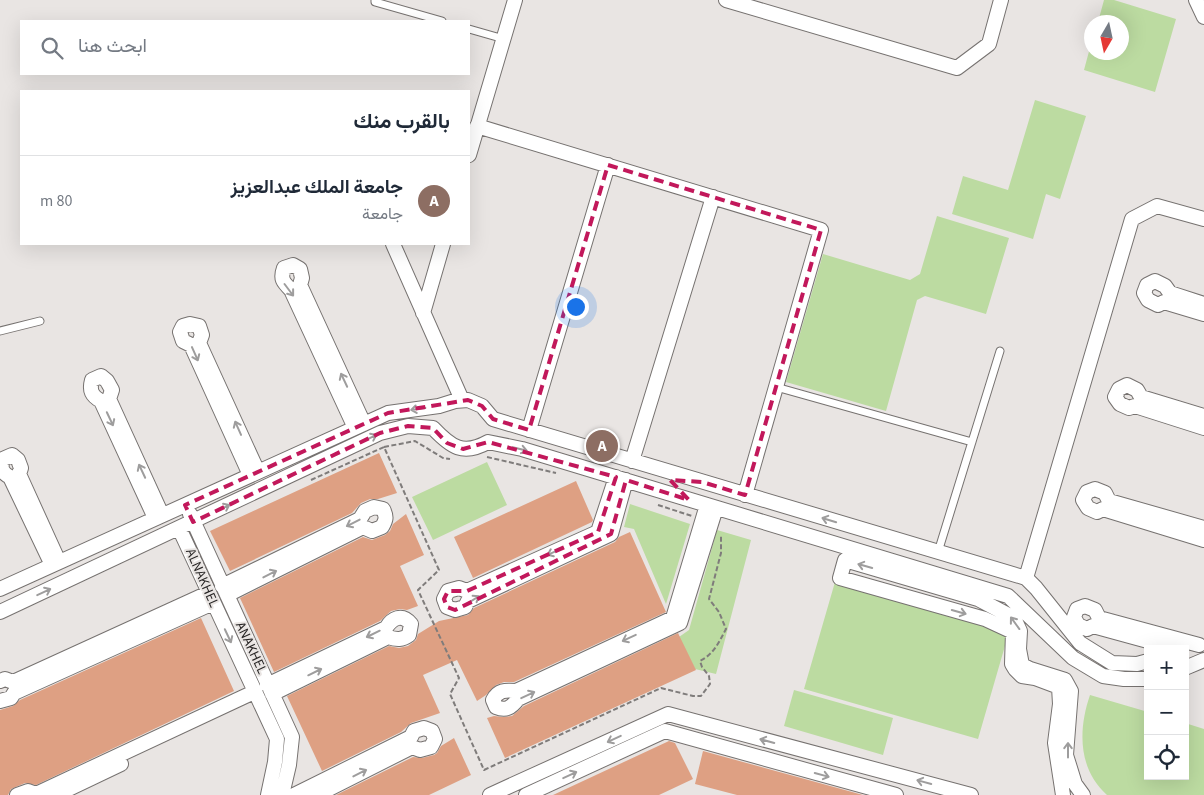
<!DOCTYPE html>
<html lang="ar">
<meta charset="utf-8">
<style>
body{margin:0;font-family:"Source Sans 3",Vazirmatn,sans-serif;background:#f2f2f3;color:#1f2937;direction:rtl}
.controls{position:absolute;right:15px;bottom:15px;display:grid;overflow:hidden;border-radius:0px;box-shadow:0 5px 20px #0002}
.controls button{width:45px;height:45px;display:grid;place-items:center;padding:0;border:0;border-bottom:1px solid #e0e1e3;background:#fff;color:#1f2937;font:25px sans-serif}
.compass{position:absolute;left:1084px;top:15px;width:45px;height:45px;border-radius:50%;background:#fff;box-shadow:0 5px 20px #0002;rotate:189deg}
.you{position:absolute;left:575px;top:306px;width:18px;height:18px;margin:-12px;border:4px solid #fff;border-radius:50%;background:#1a73e8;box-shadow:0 0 0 8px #1a73e833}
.badge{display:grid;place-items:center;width:32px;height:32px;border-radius:50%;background:#1c85cf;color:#fff;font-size:16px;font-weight:700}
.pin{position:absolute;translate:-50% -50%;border:2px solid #fff;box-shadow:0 1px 5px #0006}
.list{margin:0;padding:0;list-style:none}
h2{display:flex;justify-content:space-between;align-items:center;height:65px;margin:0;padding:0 20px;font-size:21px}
h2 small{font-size:16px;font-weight:400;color:#747a83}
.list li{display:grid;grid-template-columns:32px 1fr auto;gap:15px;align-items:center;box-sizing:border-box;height:90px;padding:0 20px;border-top:1px solid #e0e1e3}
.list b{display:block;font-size:19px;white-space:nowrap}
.list p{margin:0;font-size:16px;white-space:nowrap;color:#747a83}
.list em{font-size:16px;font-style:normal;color:#747a83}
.icon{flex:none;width:28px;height:28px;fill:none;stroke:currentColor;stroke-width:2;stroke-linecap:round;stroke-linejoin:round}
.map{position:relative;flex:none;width:1204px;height:795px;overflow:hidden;direction:ltr}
.search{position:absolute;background:#fff;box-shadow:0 5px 20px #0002;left:20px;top:20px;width:450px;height:55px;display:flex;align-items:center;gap:12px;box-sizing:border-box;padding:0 18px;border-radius:0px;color:#747a83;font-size:19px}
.panel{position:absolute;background:#fff;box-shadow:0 5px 20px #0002;left:20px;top:90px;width:450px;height:155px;border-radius:0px;direction:rtl}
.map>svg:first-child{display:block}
.green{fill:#bcdba1}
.building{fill:#dea083}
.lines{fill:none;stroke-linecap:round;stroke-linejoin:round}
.lane-casing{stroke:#767270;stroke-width:9}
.street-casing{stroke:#767270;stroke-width:16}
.path{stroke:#7f7c7b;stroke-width:2;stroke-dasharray:5 2.5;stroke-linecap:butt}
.lane{stroke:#fff;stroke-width:7}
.street{stroke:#fff;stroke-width:14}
.oneway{stroke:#9e9d9d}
.marked{fill:none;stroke:#c2185b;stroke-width:4;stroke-dasharray:10 6;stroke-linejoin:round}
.labels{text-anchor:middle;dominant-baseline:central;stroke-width:4;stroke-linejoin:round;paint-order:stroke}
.street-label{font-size:14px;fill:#272525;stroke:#e9e5e3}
</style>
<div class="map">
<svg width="1204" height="795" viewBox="0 0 1204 795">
<rect width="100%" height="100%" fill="#e9e5e3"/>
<!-- green -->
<path class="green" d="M 1104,0 L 1114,0 L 1176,19 L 1155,92 L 1084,70 L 1091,44 L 1092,52 L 1122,52 L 1122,22 L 1098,22 Z
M 1035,100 L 1086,116 L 1060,199 L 1046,194 L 1033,239 L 952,214 L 963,176 L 1008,190 Z
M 937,216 L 1009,238 L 986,314 L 925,296 L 917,300 L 886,411 L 786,382 L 823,254 L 910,280 L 920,274 Z
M 487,462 L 507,505 L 433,540 L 412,497 Z
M 630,504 L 690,524 L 666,604 L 634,529 L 624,527 Z
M 717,530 L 751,540 L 716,674 L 695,669 L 679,637 L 689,630 Z
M 835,582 L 1009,632 L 978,739 L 804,689 Z
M 794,690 L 893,718 L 883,755 L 784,726 Z
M 1090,695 L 1148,712 L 1148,776 L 1185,776 L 1185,723 L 1204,729 L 1204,795 L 1107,795 C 1078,769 1078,730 1090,695 Z"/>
<!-- building -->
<path class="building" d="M 379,453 L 397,493 L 378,499 L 370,499 L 361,503 L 352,513 L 230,571 L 210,531 Z
M 576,481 L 593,520 L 592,522 L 473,578 L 454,537 Z
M 406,514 L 424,555 L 400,566 L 418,606 L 407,610 L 400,609 L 391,611 L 380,621 L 274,672 L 240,598 L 363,537 L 372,540 L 385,535 L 390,531 L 393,524 Z
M 630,532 L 666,612 L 514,682 L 504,682 L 496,685 L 486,695 L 477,701 L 457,660 L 423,675 L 440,713 L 411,723 L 401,732 L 322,771 L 287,696 L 389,646 L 399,648 L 408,646 L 416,640 L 418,634 L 439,621 L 468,615 L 474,608 L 615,542 L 619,537 Z
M 201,618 L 234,691 L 36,785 L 25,783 L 11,789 L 8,795 L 0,795 L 0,710 L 13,706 L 20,700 Z
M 678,633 L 696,670 L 505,758 L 487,718 L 494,716 L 503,717 L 512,716 L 524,706 Z
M 454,738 L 471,775 L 429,795 L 336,795 L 413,757 L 422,758 L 434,755 L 437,753 L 441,746 Z
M 669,741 L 675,743 L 693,779 L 659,795 L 553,795 Z
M 703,751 L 863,795 L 737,795 L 695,784 Z"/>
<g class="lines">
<!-- lane casing -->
<g class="lane-casing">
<path id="lane" d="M 375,0 L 375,2 L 442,21
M 469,29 L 504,39
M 0,331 L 40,321
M 776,387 L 972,442
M 938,552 L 1000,351"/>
</g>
<!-- street casing -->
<g class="street-casing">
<path id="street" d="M 726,0 L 957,68 L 989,44 L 1001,0
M 1196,0 L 1204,17
M 477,126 L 821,230 L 745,495
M 469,155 L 515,0
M 393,244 L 462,400
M 1204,304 L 1170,293 L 1165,286 L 1155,281 L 1147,285 L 1144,293 L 1148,300 L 1158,305 L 1164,302 L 1204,314
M 423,313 L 443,244
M 1204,416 L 1141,397 L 1137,390 L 1127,385 L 1119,389 L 1115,397 L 1120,404 L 1129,408 L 1135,406 L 1204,428
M 355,428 L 291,290 C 283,282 280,279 284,268 L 293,265 L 300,269 L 302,278 L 300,285 L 364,424
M 529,430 L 608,165
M 632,461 L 713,197
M 250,475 L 191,345 L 183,341 L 180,332 L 183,326 L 190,324 L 199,326 L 202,335 L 199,343 L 258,472
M 616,477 L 598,532 L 467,591 L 459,588 L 448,591 L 444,599 L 447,607 L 455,610 L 465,607 L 468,601 L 611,534 L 626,480
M 707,505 L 673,618 L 516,691 C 505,690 498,690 493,700 L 496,707 C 506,711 511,708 518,699 L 680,623 L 716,508
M 190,514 L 292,737 L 289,765 L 282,795
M 155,518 L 101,401 C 92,396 89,391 92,380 L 101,376 L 107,381 L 112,390 L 109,399 L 162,515
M 179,528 L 277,739 L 275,762 L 268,795
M 1204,528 L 1109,501 L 1105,493 L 1095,489 L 1087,492 L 1083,500 L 1088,508 L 1097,512 L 1103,509 L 1204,540
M 52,565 L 10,477 C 2,473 0,468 3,459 L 12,455 L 18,460 L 21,468 L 19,474 L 59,562
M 1026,578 L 1132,219 L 1157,206 L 1204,219
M 222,586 L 360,519 L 365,511 L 374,507 L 383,509 C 387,517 386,520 382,527 L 372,531 L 363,527 L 227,595
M 0,589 L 388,413 L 439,406 L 455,401 L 468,400 L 482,406 L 493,419 L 1026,578 L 1036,588 L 1080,643 L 1112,663 L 1137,664 L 1148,661
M 0,612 L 380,433 L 408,426 L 433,428 C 451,447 463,456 488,442 L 522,449 L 1008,596 L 1073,658 L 1103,676 L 1124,679 L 1148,679
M 1177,649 L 1093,626 L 1087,629 L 1078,625 L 1074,617 L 1077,609 L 1085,606 L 1095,610 L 1099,618 L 1199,645
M 1185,668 L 1204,660
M 0,681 L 5,679 L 13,682 L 208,593
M 267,685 L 386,628 C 392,618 402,613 411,624 L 409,635 C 402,640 397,640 388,637 L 272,694
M 0,701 L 11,698 L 14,693 L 213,603
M 17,795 L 28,791 L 36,794 L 254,692
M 56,795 L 121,764
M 294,795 L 411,737 L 414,731 L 424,728 L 432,731 L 435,739 L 431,747 L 420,750 L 412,747 L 317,795
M 490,795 L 668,714 L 971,795
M 526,795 L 665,731 L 896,795
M 1063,795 L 1055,743 L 1060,704 L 1059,687 L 1035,678 L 1022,676 L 1015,669 L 1012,664 L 1013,632 L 985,619 L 840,578 L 845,560 L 978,599 L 1014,618 L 1020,631 L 1019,649 L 1022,665 L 1030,669 L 1065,680 L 1071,691 L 1066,755 L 1075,784 L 1083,795"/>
</g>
<!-- path -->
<path class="path" d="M 384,447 L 415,441 L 443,458 L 450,459
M 487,457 L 556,473
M 311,480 L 384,447 L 439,570 L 418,590 L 459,678 L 450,694 L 484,770 L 661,688 L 693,696 L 701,696 L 710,684 L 709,676 L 702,667 L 700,661 C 714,654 719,642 726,629 L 719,612 L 709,599 L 721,553 L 721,536
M 658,505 L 692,516"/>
<!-- lane -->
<use href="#lane" class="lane"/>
<!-- street -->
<use href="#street" class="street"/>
</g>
<!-- one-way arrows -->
<defs><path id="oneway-shaft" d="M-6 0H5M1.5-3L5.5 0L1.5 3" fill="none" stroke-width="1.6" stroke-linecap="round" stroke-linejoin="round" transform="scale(1.25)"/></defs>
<g class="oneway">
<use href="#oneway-shaft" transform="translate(289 290) rotate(53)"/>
<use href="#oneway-shaft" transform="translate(195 354) rotate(66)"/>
<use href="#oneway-shaft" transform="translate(344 380) rotate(-115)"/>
<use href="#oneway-shaft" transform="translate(418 409) rotate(172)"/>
<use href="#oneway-shaft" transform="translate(110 419) rotate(65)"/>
<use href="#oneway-shaft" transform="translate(238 428) rotate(-114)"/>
<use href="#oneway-shaft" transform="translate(370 438) rotate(-25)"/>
<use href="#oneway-shaft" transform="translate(520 449) rotate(14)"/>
<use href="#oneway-shaft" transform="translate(142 471) rotate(-115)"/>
<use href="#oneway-shaft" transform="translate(223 508) rotate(-25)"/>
<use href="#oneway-shaft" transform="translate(829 520) rotate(-163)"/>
<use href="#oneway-shaft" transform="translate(353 523) rotate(153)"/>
<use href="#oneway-shaft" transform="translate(554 552) rotate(156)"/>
<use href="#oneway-shaft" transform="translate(865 566) rotate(-164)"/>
<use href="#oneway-shaft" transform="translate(270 574) rotate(-27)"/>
<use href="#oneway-shaft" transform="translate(44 592) rotate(-25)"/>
<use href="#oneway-shaft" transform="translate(473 600) rotate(-32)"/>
<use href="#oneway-shaft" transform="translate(959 612) rotate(16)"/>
<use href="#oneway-shaft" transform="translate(1015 623) rotate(-126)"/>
<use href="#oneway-shaft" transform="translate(373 634) rotate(154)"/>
<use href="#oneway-shaft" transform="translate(228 636) rotate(65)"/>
<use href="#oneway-shaft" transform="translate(629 638) rotate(155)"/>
<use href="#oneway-shaft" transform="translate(315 672) rotate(-26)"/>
<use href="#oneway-shaft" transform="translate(528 695) rotate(-25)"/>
<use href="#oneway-shaft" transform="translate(614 739) rotate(155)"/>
<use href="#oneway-shaft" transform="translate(767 741) rotate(-165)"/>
<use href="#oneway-shaft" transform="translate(1068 750) rotate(-90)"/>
<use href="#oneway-shaft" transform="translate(360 773) rotate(-27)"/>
<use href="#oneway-shaft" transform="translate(570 775) rotate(-25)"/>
<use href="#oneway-shaft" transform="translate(822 775) rotate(15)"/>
<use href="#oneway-shaft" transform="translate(924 782) rotate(-165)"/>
</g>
<!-- marked area -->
<path class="marked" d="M 608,165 L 821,230 L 745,495 L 702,482 L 670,480 L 689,500 L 626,480 L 611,534 L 455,610 L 447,607 L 444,599 L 448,591 L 467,591 L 598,532 L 616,477 L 488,442 L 463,449 L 447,443 L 433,428 L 408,426 L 380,433 L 193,522 L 185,505 L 388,413 L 468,400 L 482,406 L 493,419 L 529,430 Z"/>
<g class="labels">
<!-- street labels -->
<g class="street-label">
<text transform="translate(202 578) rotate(66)">ALNAKHEL</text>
<text transform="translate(251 648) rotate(65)">ANAKHEL</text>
</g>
</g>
</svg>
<div class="controls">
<button>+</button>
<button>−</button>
<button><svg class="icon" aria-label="locate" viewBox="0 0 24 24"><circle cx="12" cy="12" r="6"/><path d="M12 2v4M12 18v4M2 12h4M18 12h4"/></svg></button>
</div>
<svg class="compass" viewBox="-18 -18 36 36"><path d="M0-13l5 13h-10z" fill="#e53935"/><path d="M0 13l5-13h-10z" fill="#747a83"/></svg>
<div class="you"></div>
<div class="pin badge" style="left:602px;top:446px;background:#8d6e63">A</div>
<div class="search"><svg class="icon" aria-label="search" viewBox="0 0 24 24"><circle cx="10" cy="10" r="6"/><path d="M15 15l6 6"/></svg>ابحث هنا</div>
<section class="panel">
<h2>بالقرب منك<small></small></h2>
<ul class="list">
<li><span class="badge" style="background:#8d6e63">A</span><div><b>جامعة الملك عبدالعزيز</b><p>جامعة</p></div><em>80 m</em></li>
</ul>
</section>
</div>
